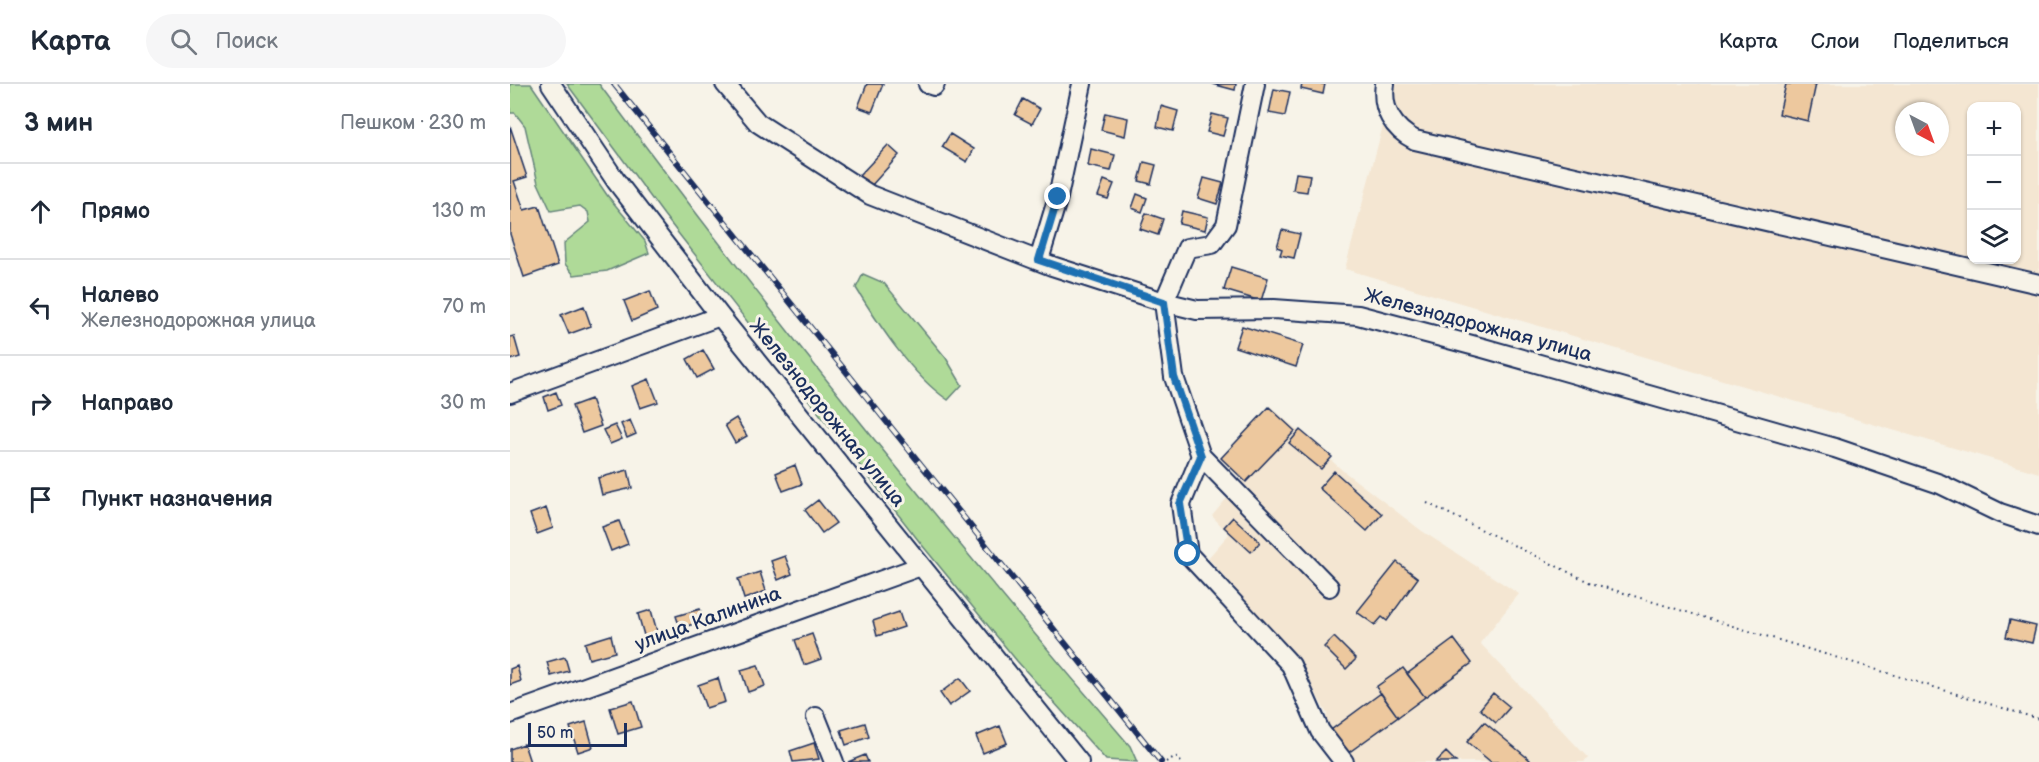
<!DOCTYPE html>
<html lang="ru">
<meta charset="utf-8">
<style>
body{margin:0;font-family:"Balsamiq Sans",sans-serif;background:#f6f6f7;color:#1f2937}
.controls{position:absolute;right:18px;top:18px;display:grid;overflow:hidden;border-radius:12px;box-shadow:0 2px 4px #0004}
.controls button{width:54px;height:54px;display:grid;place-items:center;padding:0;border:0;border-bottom:2px solid #e0e1e3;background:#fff;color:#1f2937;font:30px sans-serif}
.compass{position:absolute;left:1385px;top:18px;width:54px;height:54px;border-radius:50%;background:#fff;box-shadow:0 2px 4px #0004;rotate:139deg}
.scale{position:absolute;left:18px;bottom:15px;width:99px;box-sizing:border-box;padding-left:6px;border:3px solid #1b2f5e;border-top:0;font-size:16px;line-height:21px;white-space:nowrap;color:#1b2f5e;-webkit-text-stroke:4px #f7f3e8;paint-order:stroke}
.stop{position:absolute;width:18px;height:18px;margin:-14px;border:4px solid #1f6fb2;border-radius:50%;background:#fff}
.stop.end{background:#1f6fb2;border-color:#fff;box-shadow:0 2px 6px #0008}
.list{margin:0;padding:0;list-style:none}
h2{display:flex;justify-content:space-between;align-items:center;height:78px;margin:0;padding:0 24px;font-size:26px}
h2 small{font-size:20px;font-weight:400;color:#747a83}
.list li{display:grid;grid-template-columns:39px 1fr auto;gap:18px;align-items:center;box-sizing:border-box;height:96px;padding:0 24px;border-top:2px solid #e0e1e3}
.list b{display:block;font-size:22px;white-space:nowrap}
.list p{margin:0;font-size:20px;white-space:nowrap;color:#747a83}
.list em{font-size:20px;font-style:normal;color:#747a83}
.icon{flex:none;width:33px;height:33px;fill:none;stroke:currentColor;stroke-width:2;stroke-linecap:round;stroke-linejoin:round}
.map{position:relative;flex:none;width:1529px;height:678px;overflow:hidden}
header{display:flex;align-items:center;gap:36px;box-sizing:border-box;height:84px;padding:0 30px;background:#fff;border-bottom:2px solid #e0e1e3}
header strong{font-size:28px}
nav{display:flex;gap:33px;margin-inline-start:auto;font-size:21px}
.search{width:420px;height:54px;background:#f6f6f7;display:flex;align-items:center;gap:15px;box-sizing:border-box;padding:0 21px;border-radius:33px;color:#747a83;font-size:22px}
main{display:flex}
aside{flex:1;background:#fff}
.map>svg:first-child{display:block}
.built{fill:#f4e6d2;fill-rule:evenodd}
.green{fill:#afda98;stroke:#65847b;stroke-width:1.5}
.building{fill:#edc89e;stroke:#1b2f5e;stroke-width:1.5}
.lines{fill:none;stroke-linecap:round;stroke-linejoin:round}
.minor-casing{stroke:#1b2f5e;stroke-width:22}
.path{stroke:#1b2f5e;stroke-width:2;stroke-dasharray:1.5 4.5;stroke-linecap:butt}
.minor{stroke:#f7f3e8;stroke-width:18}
.rail-casing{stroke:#1b2f5e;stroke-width:6}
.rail{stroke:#f7f3e8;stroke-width:4;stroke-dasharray:11;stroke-linecap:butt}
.route{stroke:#1f6fb2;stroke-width:8}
.labels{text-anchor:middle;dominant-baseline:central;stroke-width:6;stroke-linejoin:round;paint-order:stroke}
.street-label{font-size:20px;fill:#1b2f5e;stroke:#f7f3e8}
</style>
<header>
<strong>Карта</strong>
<div class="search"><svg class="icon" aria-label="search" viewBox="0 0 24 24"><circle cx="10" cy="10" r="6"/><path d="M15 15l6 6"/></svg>Поиск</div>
<nav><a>Карта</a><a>Слои</a><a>Поделиться</a></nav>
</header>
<main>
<aside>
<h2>3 мин<small>Пешком · 230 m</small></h2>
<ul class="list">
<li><svg class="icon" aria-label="ahead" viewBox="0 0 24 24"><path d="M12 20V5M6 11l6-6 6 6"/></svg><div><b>Прямо</b></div><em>130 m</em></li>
<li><svg class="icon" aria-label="left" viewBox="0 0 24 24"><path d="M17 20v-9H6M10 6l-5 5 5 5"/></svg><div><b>Налево</b><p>Железнодорожная улица</p></div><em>70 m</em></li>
<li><svg class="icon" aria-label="right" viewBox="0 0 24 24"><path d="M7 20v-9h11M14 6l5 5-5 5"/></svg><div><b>Направо</b></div><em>30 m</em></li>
<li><svg class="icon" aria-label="arrive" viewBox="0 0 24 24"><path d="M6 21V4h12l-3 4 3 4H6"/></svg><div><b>Пункт назначения</b></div></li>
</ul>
</aside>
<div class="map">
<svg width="1529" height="678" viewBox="0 0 1529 678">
<rect width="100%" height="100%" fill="#f7f3e8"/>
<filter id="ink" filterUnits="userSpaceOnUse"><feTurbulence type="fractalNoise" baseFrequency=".0167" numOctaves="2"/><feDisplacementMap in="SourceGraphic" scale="12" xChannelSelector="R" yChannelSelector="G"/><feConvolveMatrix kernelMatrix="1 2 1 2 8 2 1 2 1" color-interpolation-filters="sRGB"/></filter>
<g filter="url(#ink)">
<!-- built -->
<path class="built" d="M 884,0 L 1529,0 L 1529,389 L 835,185 ZM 1462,22 L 1506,22 L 1506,176 L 1462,176 ZM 1394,27 L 1430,27 L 1430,63 L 1394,63 Z
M 760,322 L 832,386 L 912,447 L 1009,510 L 970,559 L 1078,674 L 1074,678 L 827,678 L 816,641 L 817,630 L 787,575 L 698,474 L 719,450 L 702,432 L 732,396 L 710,375 Z"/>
<!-- green -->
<path class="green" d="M 0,0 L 21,0 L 97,111 L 135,157 L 139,169 L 97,187 L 64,191 L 55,180 L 54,159 L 80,138 L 78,128 L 70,122 L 41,127 L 28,99 L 15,42 L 5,29 L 0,29 Z
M 57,0 L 89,0 C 257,227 436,448 620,662 L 627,678 L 596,676 L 507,577 L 412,461 L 154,131 Z
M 353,190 L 374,199 L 436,274 L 452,301 L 438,316 C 402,292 369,241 346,204 Z"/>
<!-- building -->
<path class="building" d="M 357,0 L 373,0 L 362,28 L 348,23 Z
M 702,0 L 726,0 L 725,6 Z
M 792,0 L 815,0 L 813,10 L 791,5 Z
M 1276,0 L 1306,0 L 1298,37 L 1269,30 Z
M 764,5 L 780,8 L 775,32 L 759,29 Z
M 513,15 L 530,25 L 522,40 L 505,31 Z
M 651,22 L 668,27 L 663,47 L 647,43 Z
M 595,29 L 618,34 L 615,52 L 591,46 Z
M 702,30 L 718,34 L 713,52 L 697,48 Z
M 0,42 L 17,93 L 4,97 L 14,126 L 29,122 L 48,181 L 14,193 L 0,150 Z
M 440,50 L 464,65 L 457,78 L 432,63 Z
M 378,61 L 389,71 L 361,102 L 349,92 Z
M 581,65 L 605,71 L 601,87 L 578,82 Z
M 634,78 L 646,81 L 641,100 L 629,97 Z
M 786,89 L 800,91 L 797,108 L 783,106 Z
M 694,94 L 713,99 L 707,120 L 688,114 Z
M 594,96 L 604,100 L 598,115 L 588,112 Z
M 627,110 L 637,114 L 632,128 L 622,124 Z
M 672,127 L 698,133 L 695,146 L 669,140 Z
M 636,129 L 653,135 L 648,151 L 630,145 Z
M 772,146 L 790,150 L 784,174 L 770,171 L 772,165 L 767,163 Z
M 721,183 L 758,194 L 751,217 L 714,206 Z
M 140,207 L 147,226 L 122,237 L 114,217 Z
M 74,222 L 81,242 L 59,250 L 51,231 Z
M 732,242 L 793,261 L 786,283 L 725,263 Z
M 4,252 L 10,273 L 0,276 L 0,253 Z
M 193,266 L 204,285 L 187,294 L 177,275 Z
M 139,295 L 148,318 L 130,324 L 122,302 Z
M 46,308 L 51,321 L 38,326 L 34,313 Z
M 81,315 L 91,342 L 72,349 L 62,322 Z
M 759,323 L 785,347 L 736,398 L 711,374 Z
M 226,334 L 237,352 L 225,359 L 215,341 Z
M 120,336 L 126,350 L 117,354 L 111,340 Z
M 105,341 L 112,355 L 100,360 L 93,346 Z
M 790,346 L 822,373 L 811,385 L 779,359 Z
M 285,381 L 292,400 L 273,407 L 266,389 Z
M 118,386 L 122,404 L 92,411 L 88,394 Z
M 824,387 L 872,430 L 857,447 L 809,404 Z
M 308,416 L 326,439 L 312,449 L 295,426 Z
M 36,424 L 43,444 L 27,450 L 20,430 Z
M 723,433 L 750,458 L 741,468 L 714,443 Z
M 109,437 L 118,460 L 101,467 L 92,443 Z
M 275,472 L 282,490 L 268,496 L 261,477 Z
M 887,478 L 908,494 L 877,537 L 872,533 L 865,541 L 847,528 Z
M 250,488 L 256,507 L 234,515 L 228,495 Z
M 190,525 L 194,537 L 170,544 L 166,532 Z
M 141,526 L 148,551 L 135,555 L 128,530 Z
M 389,528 L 394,543 L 367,552 L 363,537 Z
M 1500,536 L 1526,542 L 1522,559 L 1496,553 Z
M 302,550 L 311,575 L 294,581 L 285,556 Z
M 101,551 L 105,568 L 79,575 L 75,559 Z
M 824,553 L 846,575 L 836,585 L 814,563 Z
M 944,555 L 962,579 L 915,613 L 897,590 Z
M 55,573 L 59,587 L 41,592 L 37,578 Z
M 248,581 L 255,602 L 238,608 L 231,586 Z
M 7,582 L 11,597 L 0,601 L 0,585 Z
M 893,584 L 915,613 L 888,633 L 866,603 Z
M 208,594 L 215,618 L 196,624 L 188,601 Z
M 450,594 L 460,607 L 439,622 L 430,609 Z
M 871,609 L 888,633 L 838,669 L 821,646 Z
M 983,609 L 1000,623 L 986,639 L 970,625 Z
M 123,617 L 131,643 L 108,650 L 100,624 Z
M 76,638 L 83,663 L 68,668 L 60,643 Z
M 974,638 L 1020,676 L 1018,678 L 981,678 L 957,658 Z
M 355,639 L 359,653 L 336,661 L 331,646 Z
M 490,642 L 497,659 L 473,669 L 466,652 Z
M 304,659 L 309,675 L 283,678 L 280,667 Z
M 14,660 L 20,678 L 0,678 L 0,665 Z
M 936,668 L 946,678 L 926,678 Z
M 355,671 L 358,678 L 338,678 Z"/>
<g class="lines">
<!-- minor casing -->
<g class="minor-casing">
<path id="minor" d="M 41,0 L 106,97 L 210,232 L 569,678
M 215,0 L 248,39 L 360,111 L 542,182 L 654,218 L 687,226 L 764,225 L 848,231 L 973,264 L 1325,364 L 1430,400 L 1490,429 L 1529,442
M 418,0 L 424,2 L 425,0
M 745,0 L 716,141 L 702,160 L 677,164 L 654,218 L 664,293 L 691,372 L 819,503
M 875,0 C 871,25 883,45 905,56 L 1529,200
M 529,176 L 548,113 L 572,0
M 0,309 L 210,232
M 691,372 L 671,420 L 678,470 L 781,581 L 810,647 L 834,678
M 0,630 L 411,482
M 306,633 L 324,678"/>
</g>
<!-- path -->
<path class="path" d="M 917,419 L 1081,499 L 1529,635
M 656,678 L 666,672 L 671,678"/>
<!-- minor -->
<use href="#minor" class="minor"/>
<!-- rail casing -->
<g class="rail-casing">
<path id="rail" d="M 104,0 L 651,678"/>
</g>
<!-- rail -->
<use href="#rail" class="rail"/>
</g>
</g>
<g class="lines" filter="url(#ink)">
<!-- route -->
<path class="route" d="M 548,113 L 529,176 L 654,218 L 664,293 L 691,372 L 670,420 L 678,470"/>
</g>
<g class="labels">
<!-- street labels -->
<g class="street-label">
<text transform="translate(968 241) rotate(15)">Железнодорожная улица</text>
<text transform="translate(317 329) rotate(51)">Железнодорожная улица</text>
<text transform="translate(198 535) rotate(-20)">улица Калинина</text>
</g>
</g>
</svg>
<div class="controls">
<button>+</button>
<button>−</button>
<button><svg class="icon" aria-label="layers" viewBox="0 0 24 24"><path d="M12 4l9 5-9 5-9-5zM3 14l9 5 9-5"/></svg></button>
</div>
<svg class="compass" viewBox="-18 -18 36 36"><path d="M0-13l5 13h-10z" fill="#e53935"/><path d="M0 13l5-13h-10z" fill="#747a83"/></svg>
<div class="scale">50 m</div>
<div class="stop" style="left:678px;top:470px"></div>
<div class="stop end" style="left:548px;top:113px"></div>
</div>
</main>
